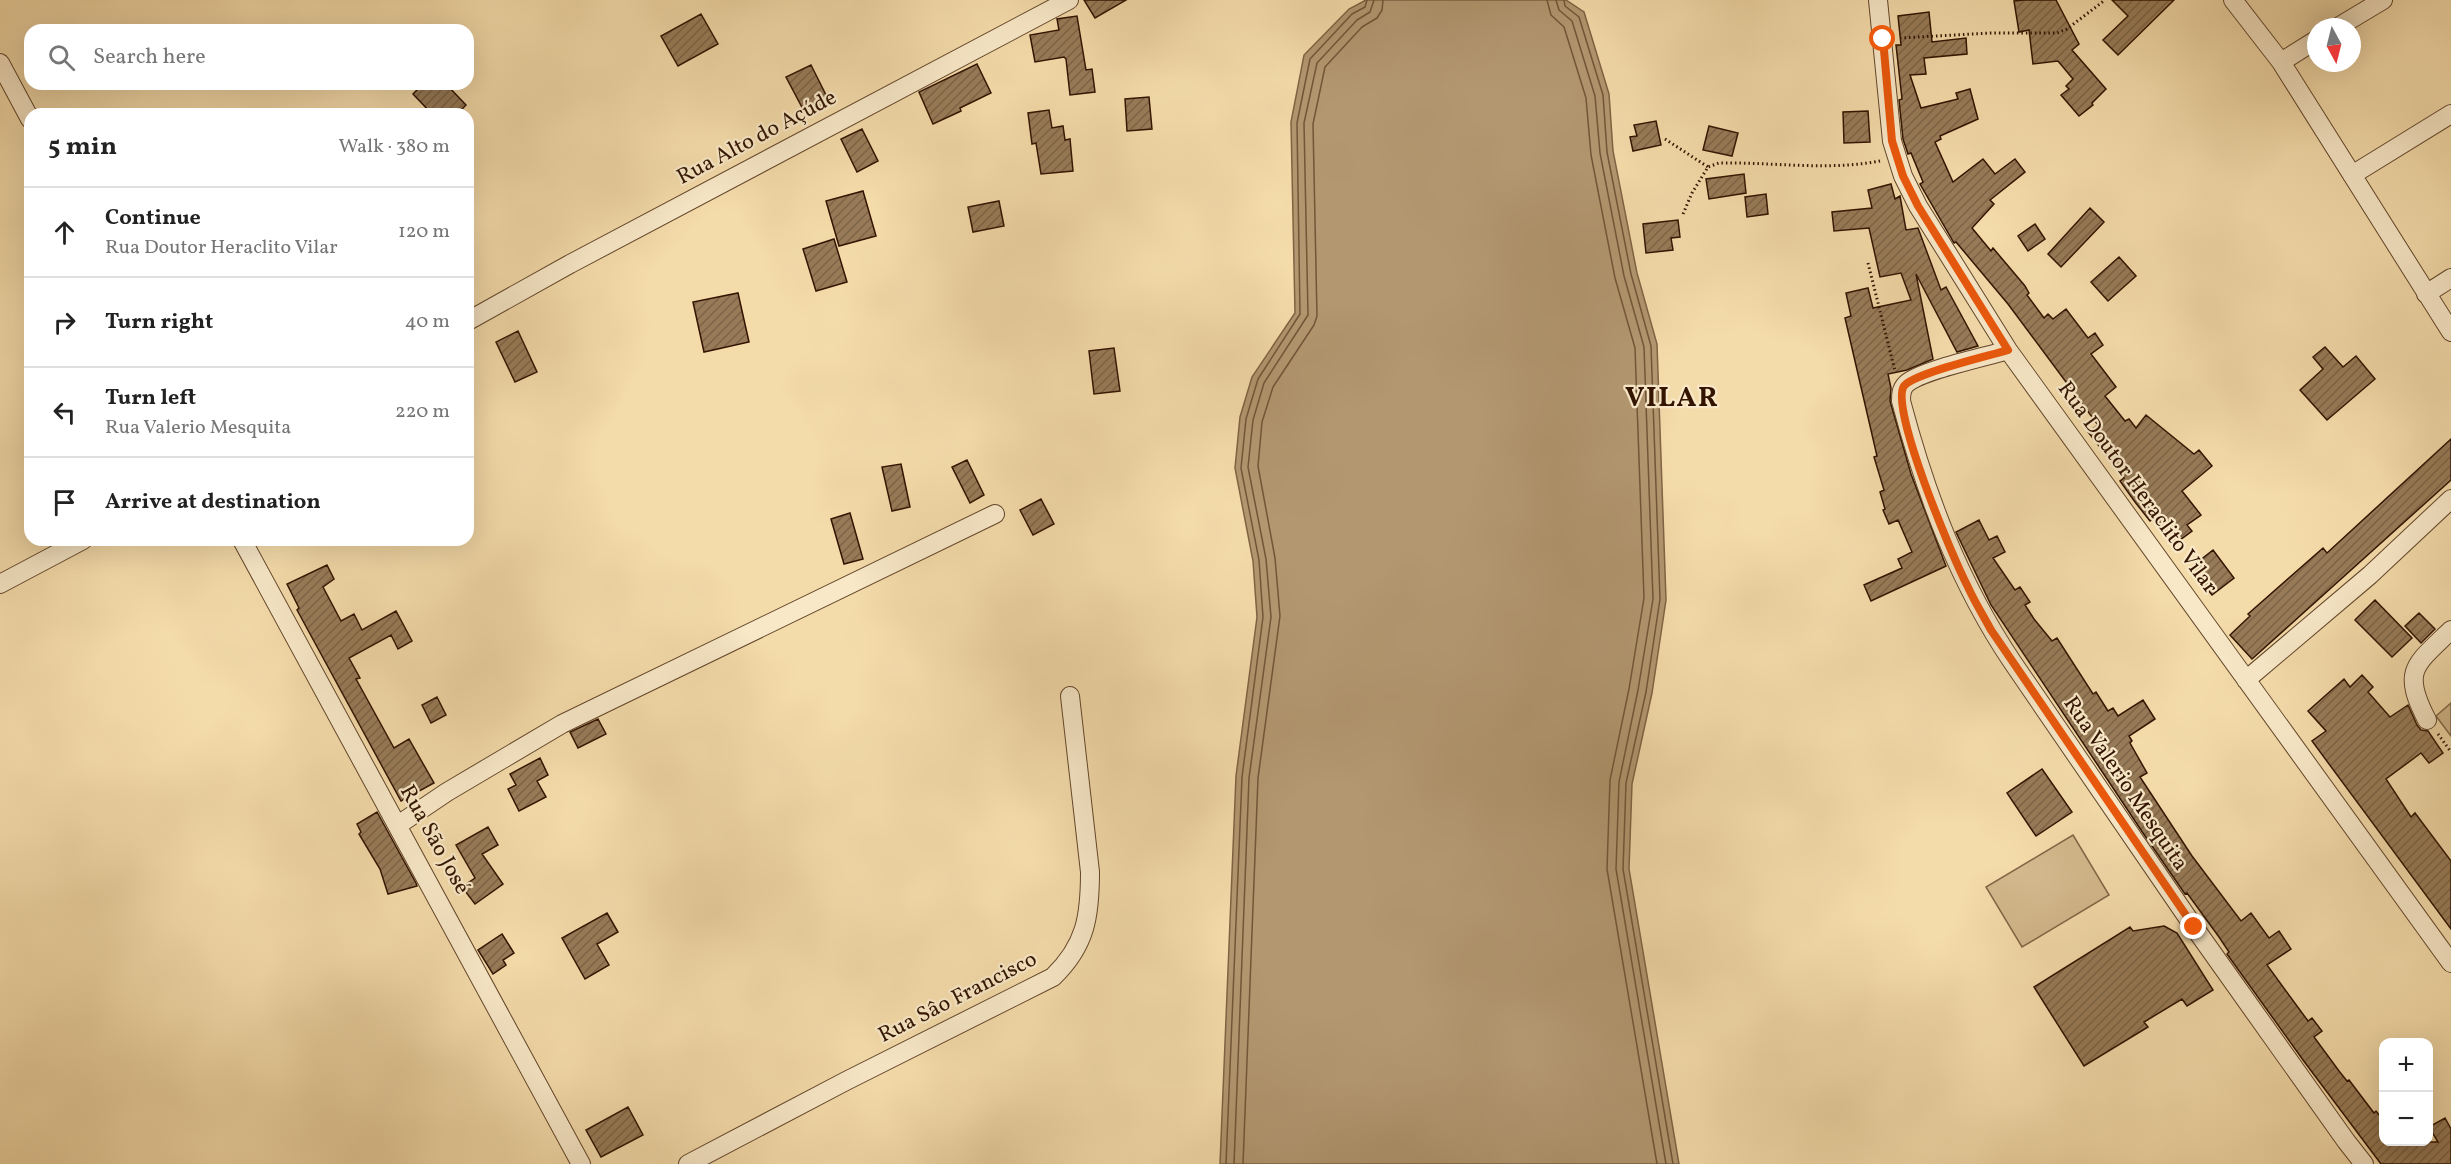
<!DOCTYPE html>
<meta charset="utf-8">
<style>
body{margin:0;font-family:Vollkorn,serif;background:#f6f6f6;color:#222}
.controls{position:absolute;right:18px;bottom:18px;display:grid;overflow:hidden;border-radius:12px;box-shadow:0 6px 24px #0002}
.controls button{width:54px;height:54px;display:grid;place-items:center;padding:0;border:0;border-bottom:2px solid #e0e0e0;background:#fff;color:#222;font:30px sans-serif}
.compass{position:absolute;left:2307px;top:18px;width:54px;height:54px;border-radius:50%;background:#fff;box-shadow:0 6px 24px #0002;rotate:173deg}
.stop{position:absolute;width:18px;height:18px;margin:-14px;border:4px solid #ea580c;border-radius:50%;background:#fff}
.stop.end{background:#ea580c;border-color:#fff;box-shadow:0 2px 6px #0008}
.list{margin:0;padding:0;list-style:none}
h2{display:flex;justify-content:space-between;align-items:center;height:78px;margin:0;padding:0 24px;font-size:26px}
h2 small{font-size:20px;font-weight:400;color:#767676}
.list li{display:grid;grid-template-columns:39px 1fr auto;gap:18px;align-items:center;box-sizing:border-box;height:90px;padding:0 24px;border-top:2px solid #e0e0e0}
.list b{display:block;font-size:22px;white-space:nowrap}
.list p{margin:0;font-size:20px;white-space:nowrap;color:#767676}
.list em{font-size:20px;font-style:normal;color:#767676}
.icon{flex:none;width:33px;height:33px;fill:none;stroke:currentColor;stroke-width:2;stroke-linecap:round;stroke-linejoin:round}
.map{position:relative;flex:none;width:2451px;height:1164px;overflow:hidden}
.search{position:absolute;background:#fff;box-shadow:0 6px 24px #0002;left:24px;top:24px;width:450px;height:66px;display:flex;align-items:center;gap:15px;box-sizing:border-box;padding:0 21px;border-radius:18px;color:#767676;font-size:22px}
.panel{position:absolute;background:#fff;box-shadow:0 6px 24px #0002;left:24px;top:108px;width:450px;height:438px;border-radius:18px}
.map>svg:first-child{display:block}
.pitch{fill:#d3b98d;stroke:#826646;stroke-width:1.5}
.water{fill:#b29770;stroke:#7f6343;stroke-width:1.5}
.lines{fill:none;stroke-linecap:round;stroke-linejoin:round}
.shore{stroke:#725638;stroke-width:1.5}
.building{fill:url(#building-hatch);stroke:#321400;stroke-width:1.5}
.street-casing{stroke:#62462a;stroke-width:20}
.path{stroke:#321400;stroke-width:3;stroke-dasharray:1.5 3;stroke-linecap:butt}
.street{stroke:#f8e8c8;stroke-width:18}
.route{stroke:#ea580c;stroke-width:8}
.labels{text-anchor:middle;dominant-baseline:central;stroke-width:4.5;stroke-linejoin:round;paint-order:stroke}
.street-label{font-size:22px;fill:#321400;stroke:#f8e8c8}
.district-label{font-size:28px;font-weight:bold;letter-spacing:1.5px;fill:#321400;stroke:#f8e8c8}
</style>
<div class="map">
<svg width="2451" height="1164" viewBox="0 0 2451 1164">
<defs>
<pattern id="building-hatch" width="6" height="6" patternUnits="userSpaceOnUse" patternTransform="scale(1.5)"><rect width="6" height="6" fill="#977b58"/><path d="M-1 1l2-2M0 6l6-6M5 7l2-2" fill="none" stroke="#7c6446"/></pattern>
</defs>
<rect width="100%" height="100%" fill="#f4dbaa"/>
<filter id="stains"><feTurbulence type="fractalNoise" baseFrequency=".00333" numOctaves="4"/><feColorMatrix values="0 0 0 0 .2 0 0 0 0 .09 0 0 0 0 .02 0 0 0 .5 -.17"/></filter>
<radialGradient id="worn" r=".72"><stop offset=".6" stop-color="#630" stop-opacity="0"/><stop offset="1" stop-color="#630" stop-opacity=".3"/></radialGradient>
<!-- pitch -->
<path class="pitch" d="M 2451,703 L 2451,736 L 2436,716 Z
M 2073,835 L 2109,895 L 2022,947 L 1986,887 Z"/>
<!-- water -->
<path class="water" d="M 1366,0 L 1566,0 L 1584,12 L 1609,94 L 1613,151 L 1637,273 L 1657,344 L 1666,600 L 1652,693 L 1632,784 L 1629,869 L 1679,1164 L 1220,1164 L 1236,776 L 1257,617 L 1253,561 L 1235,468 L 1240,417 L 1252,377 L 1295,313 L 1291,122 L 1304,55 L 1349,9 Z"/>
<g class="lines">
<!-- shore -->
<path class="shore" d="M 1547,0 L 1551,15 L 1564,27 L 1586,98 L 1591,155 L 1615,278 L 1635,348 L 1644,598 L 1629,689 L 1610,780 L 1607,869 L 1657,1164
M 1556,0 L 1559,10 L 1572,21 L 1595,96 L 1600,153 L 1624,276 L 1644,347 L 1653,599 L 1638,690 L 1619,782 L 1616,869 L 1666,1164
M 1564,0 L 1565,6 L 1579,17 L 1603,95 L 1607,152 L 1631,274 L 1651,346 L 1660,599 L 1646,692 L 1626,783 L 1623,869 L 1673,1164
M 1226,1164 L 1242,777 L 1263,617 L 1259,560 L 1241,468 L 1246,419 L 1258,379 L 1300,314 L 1297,123 L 1310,59 L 1352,14 L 1365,7 L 1367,0
M 1234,1164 L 1249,778 L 1271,617 L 1266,559 L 1248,467 L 1253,420 L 1264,383 L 1308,315 L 1304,123 L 1317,63 L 1357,20 L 1370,12 L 1374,0
M 1243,1164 L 1258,778 L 1280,616 L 1275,558 L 1258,466 L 1262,422 L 1273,387 L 1314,325 L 1317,316 L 1313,124 L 1325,67 L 1362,27 L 1377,18 L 1382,10 L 1383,0"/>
</g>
<!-- building -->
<path class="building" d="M 1084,0 L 1126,0 L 1095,18 Z
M 2024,0 L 2056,0 L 2079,44 L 2072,50 L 2106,89 L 2092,103 L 2093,105 L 2079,116 L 2061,95 L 2069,89 L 2066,86 L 2073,79 L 2058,61 L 2033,64 L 2029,30 L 2019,32 L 2014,1 Z
M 2112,0 L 2174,0 L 2118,55 L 2103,40 L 2128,16 Z
M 1929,12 L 1932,42 L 1966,38 L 1967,54 L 1924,58 L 1926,74 L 1910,75 L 1921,108 L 1958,99 L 1956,93 L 1970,89 L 1978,119 L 1940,136 L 1941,139 L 1935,142 L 1953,182 L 1983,159 L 1995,174 L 2015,159 L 2025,172 L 1990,200 L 1994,204 L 1972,228 L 1991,251 L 1993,248 L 2025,286 L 2029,293 L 2027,295 L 2044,318 L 2048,314 L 2053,319 L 2066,309 L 2088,338 L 2095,333 L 2103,345 L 2091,354 L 2116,387 L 2105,396 L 2125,421 L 2129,419 L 2136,428 L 2146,415 L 2194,454 L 2199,450 L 2212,466 L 2182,491 L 2201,515 L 2187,525 L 2192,531 L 2176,543 L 2155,517 L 2150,521 L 2135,502 L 2120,481 L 2124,478 L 2088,432 L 2098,425 L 2008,304 L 1956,242 L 1954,243 L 1920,184 L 1923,182 L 1911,153 L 1908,154 L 1903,139 L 1899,100 L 1902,99 L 1896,45 L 1901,45 L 1898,16 Z
M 701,14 L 718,44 L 678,66 L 661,36 Z
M 1077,16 L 1086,70 L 1092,69 L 1095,92 L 1070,95 L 1066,59 L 1064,57 L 1035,62 L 1030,35 L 1059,30 L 1057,19 Z
M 977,64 L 991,93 L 960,108 L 961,111 L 933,124 L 919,92 Z
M 811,65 L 829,101 L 805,113 L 786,77 Z
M 423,84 L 446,84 L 466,105 L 457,114 L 432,114 L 413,94 Z
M 1149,97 L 1152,129 L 1127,131 L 1125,99 Z
M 1049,110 L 1052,128 L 1063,126 L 1065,140 L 1070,139 L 1073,171 L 1041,174 L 1036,143 L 1032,144 L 1028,113 Z
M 1868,111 L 1870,142 L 1844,143 L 1843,112 Z
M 1656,121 L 1661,145 L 1633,151 L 1630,137 L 1637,136 L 1634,125 Z
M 1709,126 L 1738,133 L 1732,156 L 1703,150 Z
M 862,129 L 878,161 L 857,172 L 841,139 Z
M 1744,174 L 1746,193 L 1709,199 L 1706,179 Z
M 1891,184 L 1895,199 L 1900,196 L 1906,230 L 1918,228 L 1941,290 L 1946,287 L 1978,346 L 1957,352 L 1916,274 L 1933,359 L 1907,370 L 1888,374 L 1891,388 L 1890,401 L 1911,474 L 1946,566 L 1871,601 L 1864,585 L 1902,568 L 1898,559 L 1912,552 L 1898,520 L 1889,524 L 1883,510 L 1885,509 L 1880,492 L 1884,490 L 1874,457 L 1877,456 L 1845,318 L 1851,316 L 1846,293 L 1868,288 L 1873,308 L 1911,300 L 1901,273 L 1880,277 L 1869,228 L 1834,231 L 1832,212 L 1872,208 L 1868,190 Z
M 863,191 L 876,236 L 839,246 L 826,201 Z
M 1766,194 L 1768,214 L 1747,217 L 1745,197 Z
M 999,201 L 1004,226 L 973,232 L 968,207 Z
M 2090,208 L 2104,222 L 2061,267 L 2048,254 Z
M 1678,220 L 1680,237 L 1671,238 L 1673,250 L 1646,253 L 1643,224 Z
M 2035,224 L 2045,239 L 2028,251 L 2018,236 Z
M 834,239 L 847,282 L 816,291 L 803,249 Z
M 2119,257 L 2136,276 L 2108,301 L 2091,282 Z
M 738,293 L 749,342 L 704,352 L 693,302 Z
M 518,331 L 537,372 L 515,382 L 496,342 Z
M 2325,347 L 2343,367 L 2356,356 L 2375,379 L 2327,420 L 2300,390 L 2323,369 L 2313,357 Z
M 1114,348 L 1120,391 L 1094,394 L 1089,351 Z
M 2451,439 L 2451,480 L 2252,659 L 2230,635 L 2250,616 L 2248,614 L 2323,548 L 2327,553 Z
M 967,460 L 984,495 L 970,503 L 952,467 Z
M 901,464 L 910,507 L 892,511 L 882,467 Z
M 1041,499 L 1054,524 L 1033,535 L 1020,510 Z
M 850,513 L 863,559 L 844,564 L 831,519 Z
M 1979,520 L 1989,540 L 1997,536 L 2005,552 L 1993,558 L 2015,590 L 2020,587 L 2030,602 L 2025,605 L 2034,619 L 2052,641 L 2057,638 L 2093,694 L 2096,692 L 2108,711 L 2113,708 L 2118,716 L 2143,700 L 2155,719 L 2129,736 L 2132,741 L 2130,743 L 2147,773 L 2140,777 L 2192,856 L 2241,921 L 2251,913 L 2269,938 L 2279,931 L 2291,949 L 2267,965 L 2308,1021 L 2312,1018 L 2322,1031 L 2314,1037 L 2339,1071 L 2347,1081 L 2349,1080 L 2374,1113 L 2376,1111 L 2384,1121 L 2384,1142 L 2438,1142 L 2429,1127 L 2445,1118 L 2451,1129 L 2451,1164 L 2381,1164 L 2303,1060 L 2227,954 L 2229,952 L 2219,937 L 2187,893 L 2185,894 L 2143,833 L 1991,605 L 1956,532 Z
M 2213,550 L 2234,578 L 2212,595 L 2190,568 Z
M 327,565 L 334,579 L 323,587 L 341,621 L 354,614 L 362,630 L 396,611 L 412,641 L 398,649 L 391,635 L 349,658 L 360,678 L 356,679 L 394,748 L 409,739 L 434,783 L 401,801 L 297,610 L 299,608 L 287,584 Z
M 2375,600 L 2412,638 L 2392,657 L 2355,620 Z
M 2419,613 L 2435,629 L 2421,643 L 2405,626 Z
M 2362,675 L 2373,687 L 2368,692 L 2390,717 L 2408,705 L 2417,725 L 2421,730 L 2428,731 L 2443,753 L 2429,763 L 2421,753 L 2386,779 L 2411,817 L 2415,813 L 2451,861 L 2451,929 L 2312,741 L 2326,731 L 2308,711 L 2344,679 L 2350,687 Z
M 437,697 L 446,715 L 431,723 L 422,705 Z
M 598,719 L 606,734 L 578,748 L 570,732 Z
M 540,758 L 548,775 L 537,781 L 546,797 L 519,811 L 508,789 L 516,785 L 510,774 Z
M 2042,769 L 2072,812 L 2036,836 L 2007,793 Z
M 377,812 L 416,883 L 417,886 L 388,894 L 380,869 L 359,834 L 361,832 L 357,824 Z
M 488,827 L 498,845 L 482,854 L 503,884 L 475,904 L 462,887 L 475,878 L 456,845 Z
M 607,913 L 618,932 L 597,944 L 609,965 L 585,979 L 562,938 Z
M 2164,926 L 2177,933 L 2213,990 L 2187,1006 L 2182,999 L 2144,1022 L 2148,1027 L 2084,1066 L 2034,987 L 2130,927 L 2133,931 Z
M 502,934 L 514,953 L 503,960 L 506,965 L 493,974 L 478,950 Z
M 628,1107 L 643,1135 L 601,1157 L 586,1130 Z"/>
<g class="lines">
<!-- street casing -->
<g class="street-casing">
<path id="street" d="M 1878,0 L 1892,141 L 1903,176 L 1918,206 L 2008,350 L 2451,963
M 2233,0 L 2281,62 L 2451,332
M 2338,27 L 2383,0
M 2281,62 L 2316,40
M 0,63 L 30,119
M 2352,175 L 2451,114
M 2426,294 L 2451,278
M 468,321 L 570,264 L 1069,0
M 2008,350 C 1986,357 1921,370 1906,384 C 1901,389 1901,395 1901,401 C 1926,495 1959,583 2013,663 L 2194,927 L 2346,1141 L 2364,1164
M 242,540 L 581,1164
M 0,584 L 83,540
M 2246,680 L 2370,575 L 2451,499
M 2427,720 C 2401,670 2415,665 2451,630
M 398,825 L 447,792 L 562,724 L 995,514
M 688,1164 L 846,1081 L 1053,977 C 1086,945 1090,916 1090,872 L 1070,696"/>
</g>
<!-- path -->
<path class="path" d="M 1900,38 L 1992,33 L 2057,33 L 2067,29 L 2105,0
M 1665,139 L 1708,167
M 1683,214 L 1692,193 L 1708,167 L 1719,163 C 1773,162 1827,171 1880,161
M 1868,263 L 1895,371
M 2438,734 L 2451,752"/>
<!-- street -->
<use href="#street" class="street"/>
</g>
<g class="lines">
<!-- route -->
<path class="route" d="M 1883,39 L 1892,141 L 1903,176 L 1918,206 L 2008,350 C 1989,356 1914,373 1904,386 C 1889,407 1953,558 1967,585 C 1974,601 1983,615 1991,630 L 2194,927"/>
</g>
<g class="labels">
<!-- street labels -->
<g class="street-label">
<text transform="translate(757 138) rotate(-28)">Rua Alto do Açúde</text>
<text transform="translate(2137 488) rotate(54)">Rua Doutor Heraclito Vilar</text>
<text transform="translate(2125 784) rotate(56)">Rua Valerio Mesquita</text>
<text transform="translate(434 840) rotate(61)">Rua São José</text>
<text transform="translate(958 998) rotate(-27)">Rua Sâo Francisco</text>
</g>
<!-- district labels -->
<g class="district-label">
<text x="1672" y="398">VILAR</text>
</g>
</g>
<rect width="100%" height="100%" filter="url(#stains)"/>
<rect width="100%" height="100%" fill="url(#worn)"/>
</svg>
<div class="controls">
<button>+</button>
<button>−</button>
</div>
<svg class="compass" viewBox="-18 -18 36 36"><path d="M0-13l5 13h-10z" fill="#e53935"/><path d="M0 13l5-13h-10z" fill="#767676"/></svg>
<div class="stop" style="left:1883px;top:39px"></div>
<div class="stop end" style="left:2194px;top:927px"></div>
<div class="search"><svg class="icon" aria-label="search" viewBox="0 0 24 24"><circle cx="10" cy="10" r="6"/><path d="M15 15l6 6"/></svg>Search here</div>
<section class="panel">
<h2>5 min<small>Walk · 380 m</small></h2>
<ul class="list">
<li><svg class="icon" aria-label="ahead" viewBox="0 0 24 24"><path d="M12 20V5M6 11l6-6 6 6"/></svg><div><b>Continue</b><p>Rua Doutor Heraclito Vilar</p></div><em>120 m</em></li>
<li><svg class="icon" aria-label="right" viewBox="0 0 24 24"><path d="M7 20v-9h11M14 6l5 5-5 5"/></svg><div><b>Turn right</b></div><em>40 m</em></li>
<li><svg class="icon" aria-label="left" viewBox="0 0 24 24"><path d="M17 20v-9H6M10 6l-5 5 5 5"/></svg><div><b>Turn left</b><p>Rua Valerio Mesquita</p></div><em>220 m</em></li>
<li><svg class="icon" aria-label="arrive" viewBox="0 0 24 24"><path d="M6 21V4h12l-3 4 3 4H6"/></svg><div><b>Arrive at destination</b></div></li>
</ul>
</section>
</div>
